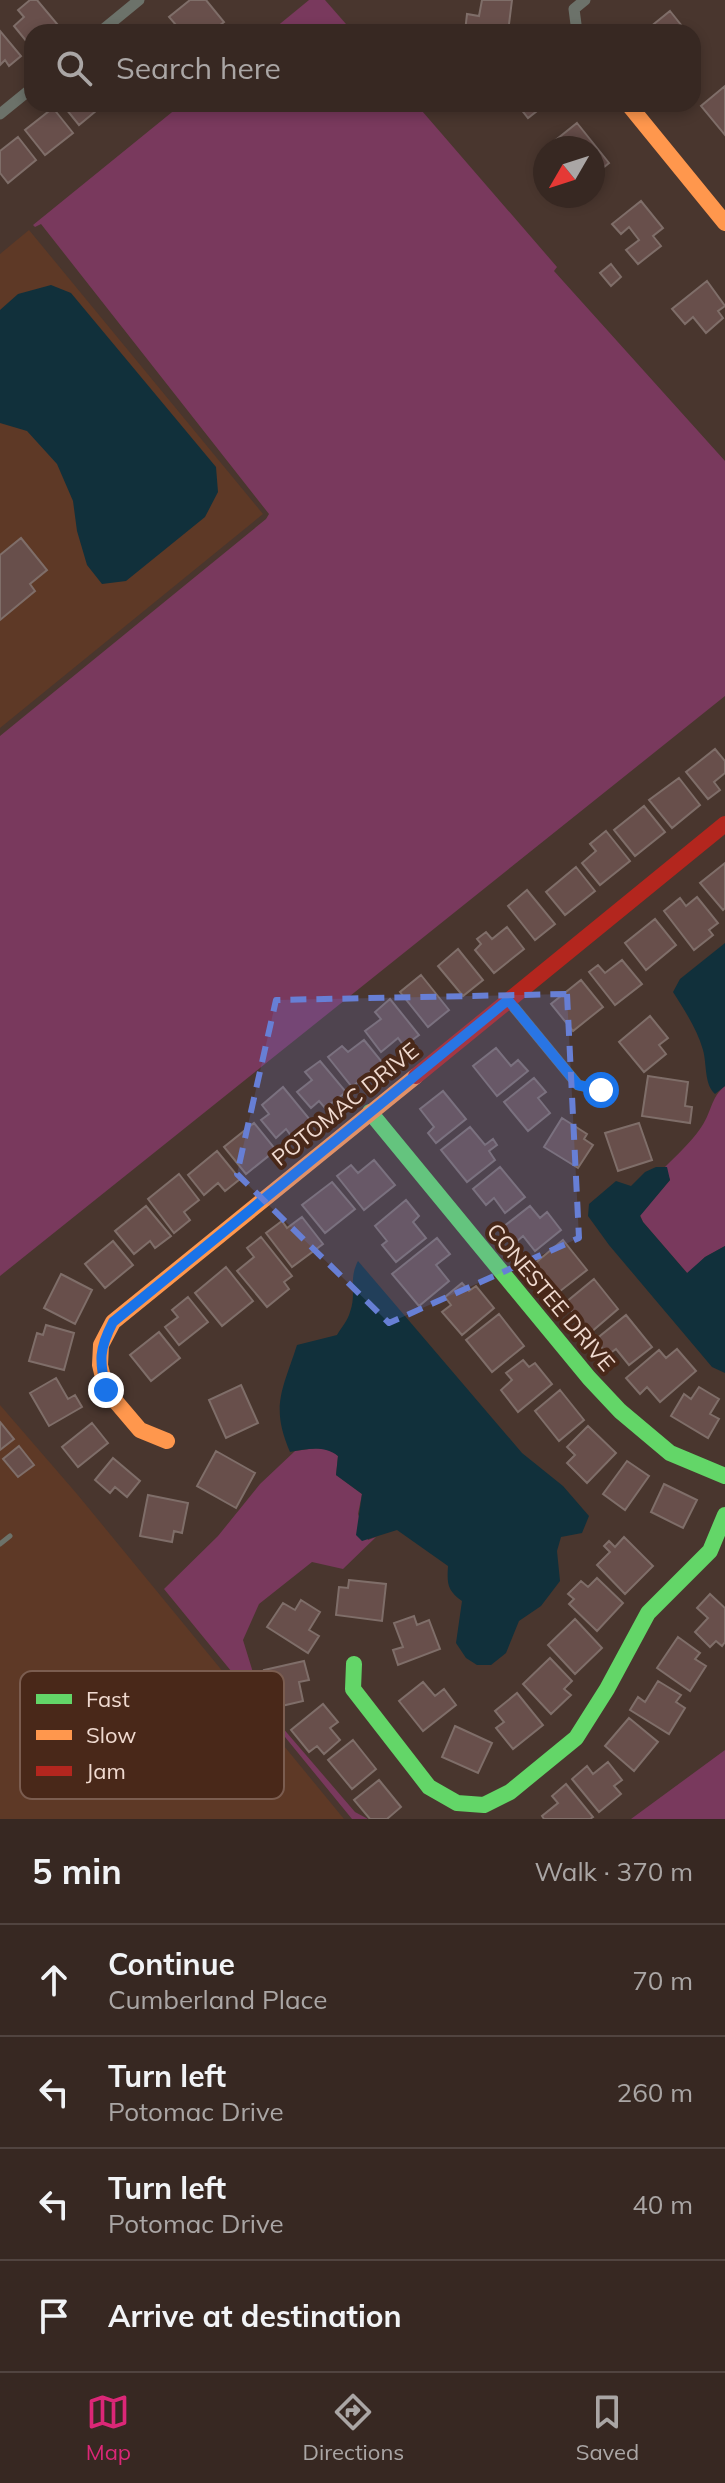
<!DOCTYPE html>
<meta charset="utf-8">
<style>
body{margin:0;font-family:Mulish,sans-serif;background:#42342f;color:#f1f3f6}
.compass{position:absolute;left:533px;top:136px;width:72px;height:72px;border-radius:50%;background:#372822;box-shadow:0 4px 12px #0003;rotate:231deg}
.stop{position:absolute;width:24px;height:24px;margin:-18px;border:6px solid #1a73e8;border-radius:50%;background:#fff}
.stop.end{background:#1a73e8;border-color:#fff;box-shadow:0 2px 8px #0008}
.list{margin:0;padding:0;list-style:none}
h2{display:flex;justify-content:space-between;align-items:center;height:104px;margin:0;padding:0 32px;font-size:34px}
h2 small{font-size:26px;font-weight:400;color:#aaa6a5}
.list li{display:grid;grid-template-columns:52px 1fr auto;gap:24px;align-items:center;box-sizing:border-box;height:112px;padding:0 32px;border-top:2px solid #514440}
.list b{display:block;font-size:30px;white-space:nowrap}
.list p{margin:0;font-size:26px;white-space:nowrap;color:#aaa6a5}
.list em{font-size:26px;font-style:normal;color:#aaa6a5}
.icon{flex:none;width:44px;height:44px;fill:none;stroke:currentColor;stroke-width:2;stroke-linecap:round;stroke-linejoin:round}
.map{position:relative;flex:none;width:725px;height:1819px;overflow:hidden}
.search{position:absolute;background:#372822;box-shadow:0 4px 12px #0003;left:24px;right:24px;top:24px;height:88px;display:flex;align-items:center;gap:20px;box-sizing:border-box;padding:0 28px;border-radius:24px;color:#aaa6a5;font-size:30px}
.sheet{height:552px;background:#372822}
nav{display:flex;justify-content:space-around;align-items:center;box-sizing:border-box;height:112px;border-top:2px solid #514440;background:#372822;font-size:22px;color:#aaa6a5}
nav a{display:grid;justify-items:center;gap:4px}
nav .on{color:#db2777}
.map>svg:first-child{display:block}
.built{fill:#5e3926}
.green{fill:#79395d}
.water{fill:#11303b}
.building{fill:#684f4b;stroke:#7f6e69;stroke-width:2}
.lines{fill:none;stroke-linecap:round;stroke-linejoin:round}
.lane{stroke:#6c726a;stroke-width:5}
.street{stroke:#6c726a;stroke-width:11}
.fast{stroke:#63d668;stroke-width:16}
.slow{stroke:#ff974d;stroke-width:16}
.jam{stroke:#b3261e;stroke-width:16}
.route{stroke:#1a73e8;stroke-width:10}
.marked{fill:#677fd5;fill-opacity:0.2;stroke:#677fd5;stroke-width:6;stroke-dasharray:16 10;stroke-linejoin:round}
.labels{text-anchor:middle;dominant-baseline:central;stroke-width:8;stroke-linejoin:round;paint-order:stroke}
.street-label{font-size:22px;fill:#f0dad0;stroke:#492819}
.key{fill:#492819;stroke:#7b5d50;stroke-width:2}
.key-label{font-size:22px;fill:#f0dad0}
</style>
<div class="map">
<svg width="725" height="1819" viewBox="0 0 725 1819">
<rect width="100%" height="100%" fill="#49362e"/>
<!-- built -->
<path class="built" d="M 29,230 L 263,514 L 0,728 L 0,254 Z
M 0,1405 L 77,1494 L 344,1819 L 0,1819 Z"/>
<!-- green -->
<path class="green" d="M 309,0 L 325,0 L 353,32 L 270,32 Z
M 182,104 L 416,104 L 557,267 L 554,271 L 725,461 L 725,696 L 0,1276 L 0,736 L 266,519 L 269,514 L 41,224 L 35,227 L 33,225 Z
M 725,1086 L 725,1246 L 705,1257 L 688,1274 L 643,1222 L 640,1215 L 670,1180 L 665,1167 C 677,1155 690,1143 700,1129 C 712,1113 710,1098 725,1086 Z
M 316,1448 L 331,1450 L 338,1456 L 336,1475 L 362,1494 L 358,1514 L 368,1540 L 376,1537 L 343,1569 L 312,1562 L 259,1604 L 243,1640 L 263,1705 L 355,1812 L 368,1819 L 352,1819 L 164,1589 L 218,1536 L 260,1484 L 295,1451 Z
M 725,1750 L 725,1819 L 631,1819 Z"/>
<!-- water -->
<path class="water" d="M 51,285 L 71,293 L 216,467 L 218,492 L 205,517 L 126,581 L 102,584 L 87,565 L 77,531 L 73,501 L 57,464 L 27,431 L 0,423 L 0,310 L 18,294 Z
M 725,943 L 725,1086 L 715,1094 C 704,1084 707,1064 703,1050 C 697,1029 685,1011 673,992 L 680,979 Z
M 656,1167 L 667,1167 L 670,1180 L 640,1216 L 643,1222 L 687,1273 L 705,1257 L 725,1246 L 725,1373 L 712,1367 L 609,1245 L 588,1216 L 589,1204 L 616,1181 L 631,1186 L 645,1172 Z
M 358,1261 L 522,1453 L 563,1486 L 589,1516 L 582,1533 L 561,1537 L 557,1551 L 560,1581 L 541,1606 L 519,1621 L 506,1653 L 491,1665 L 477,1665 L 466,1658 L 456,1643 L 462,1601 C 447,1590 447,1584 448,1566 L 397,1530 L 362,1541 L 356,1535 L 362,1494 L 336,1475 L 338,1456 C 324,1445 307,1449 290,1452 C 270,1406 283,1389 297,1345 L 337,1335 C 341,1328 348,1320 350,1312 C 357,1293 348,1280 358,1261 Z"/>
<!-- building -->
<path class="building" d="M 30,0 L 37,0 L 58,25 L 49,32 L 32,32 L 31,47 L 14,26 L 24,17 L 18,10 Z
M 190,0 L 206,0 L 224,22 L 211,32 L 182,32 L 169,17 Z
M 482,0 L 512,0 L 508,32 L 465,32 L 467,14 L 479,16 Z
M 670,11 L 682,26 L 675,32 L 644,32 Z
M 0,31 L 21,56 L 9,66 L 5,60 L 0,65 Z
M 725,86 L 725,135 L 701,106 Z
M 62,104 L 100,104 L 102,106 L 79,125 Z
M 517,104 L 546,104 L 528,118 Z
M 53,108 L 73,133 L 45,155 L 25,130 Z
M 577,123 L 609,163 L 593,176 L 593,148 L 556,148 L 552,143 Z
M 18,137 L 36,160 L 8,183 L 0,173 L 0,151 Z
M 641,201 L 663,228 L 653,236 L 661,246 L 638,264 L 626,250 L 639,240 L 629,227 L 621,234 L 612,224 Z
M 611,264 L 621,277 L 611,286 L 600,273 Z
M 707,281 L 725,306 L 718,311 L 723,318 L 706,333 L 693,317 L 685,324 L 672,309 Z
M 21,538 L 47,570 L 30,584 L 35,591 L 0,620 L 0,555 Z
M 715,749 L 725,761 L 725,773 L 714,782 L 720,790 L 708,799 L 686,772 Z
M 679,778 L 700,805 L 672,828 L 649,800 Z
M 644,806 L 665,832 L 635,856 L 614,830 Z
M 606,831 L 630,861 L 600,885 L 582,863 L 596,851 L 590,844 Z
M 725,863 L 725,908 L 723,910 L 700,883 Z
M 576,867 L 595,891 L 565,915 L 546,892 Z
M 527,890 L 555,924 L 535,940 L 508,906 Z
M 697,897 L 718,923 L 709,930 L 713,935 L 694,950 L 664,911 L 680,898 L 686,906 Z
M 655,919 L 676,945 L 646,970 L 625,943 Z
M 507,927 L 524,949 L 494,973 L 475,950 L 481,944 L 477,939 L 486,932 L 492,939 Z
M 458,949 L 483,980 L 463,996 L 438,966 Z
M 622,960 L 642,984 L 615,1005 L 589,972 L 598,965 L 605,973 Z
M 421,975 L 449,1010 L 428,1027 L 400,992 Z
M 581,980 L 603,1007 L 573,1031 L 551,1004 Z
M 390,999 L 419,1035 L 404,1046 L 398,1038 L 381,1052 L 365,1031 L 381,1019 L 375,1012 Z
M 650,1016 L 668,1038 L 659,1045 L 666,1054 L 644,1072 L 619,1042 Z
M 364,1040 L 382,1062 L 352,1087 L 328,1057 L 342,1046 L 348,1052 Z
M 496,1048 L 511,1066 L 518,1060 L 528,1071 L 497,1096 L 473,1066 Z
M 320,1061 L 346,1092 L 325,1108 L 319,1101 L 311,1108 L 297,1092 L 312,1080 L 305,1072 Z
M 648,1076 L 688,1082 L 685,1106 L 692,1107 L 690,1123 L 642,1116 Z
M 534,1078 L 546,1092 L 538,1098 L 550,1113 L 528,1131 L 504,1102 Z
M 283,1087 L 311,1121 L 292,1137 L 286,1129 L 276,1138 L 261,1120 L 269,1114 L 262,1105 Z
M 443,1091 L 466,1119 L 436,1143 L 428,1133 L 434,1127 L 420,1109 Z
M 562,1118 L 587,1134 L 584,1139 L 593,1145 L 578,1168 L 544,1147 Z
M 254,1123 L 276,1150 L 246,1174 L 224,1147 Z
M 639,1123 L 652,1160 L 618,1171 L 605,1133 Z
M 470,1127 L 485,1145 L 493,1139 L 497,1145 L 489,1151 L 495,1160 L 467,1182 L 441,1150 Z
M 217,1151 L 240,1179 L 225,1191 L 218,1183 L 204,1195 L 188,1175 Z
M 374,1160 L 395,1185 L 364,1210 L 337,1176 L 351,1165 L 358,1173 Z
M 500,1167 L 525,1197 L 505,1213 L 494,1198 L 486,1205 L 473,1189 Z
M 179,1174 L 199,1200 L 184,1212 L 190,1220 L 174,1233 L 148,1199 Z
M 332,1182 L 355,1209 L 325,1233 L 302,1205 Z
M 406,1200 L 419,1216 L 413,1222 L 426,1238 L 396,1262 L 382,1245 L 387,1241 L 375,1226 Z
M 146,1206 L 171,1236 L 155,1248 L 150,1241 L 134,1254 L 115,1231 Z
M 530,1206 L 540,1218 L 547,1212 L 561,1230 L 535,1251 L 523,1236 L 516,1242 L 503,1227 Z
M 302,1217 L 323,1244 L 292,1267 L 266,1233 L 282,1221 L 287,1228 Z
M 261,1237 L 292,1276 L 284,1282 L 289,1289 L 267,1307 L 237,1271 L 254,1257 L 247,1248 Z
M 437,1238 L 450,1254 L 436,1265 L 449,1281 L 419,1306 L 392,1274 Z
M 563,1240 L 587,1270 L 559,1292 L 534,1264 Z
M 113,1241 L 133,1265 L 105,1288 L 85,1264 Z
M 226,1267 L 253,1301 L 222,1326 L 195,1293 Z
M 61,1274 L 92,1290 L 75,1324 L 44,1308 Z
M 594,1279 L 618,1309 L 590,1333 L 565,1303 Z
M 462,1283 L 469,1291 L 476,1286 L 494,1308 L 462,1335 L 442,1312 L 451,1305 L 445,1297 Z
M 188,1297 L 208,1322 L 179,1345 L 165,1327 L 178,1317 L 172,1310 Z
M 499,1314 L 524,1346 L 492,1372 L 466,1340 Z
M 626,1315 L 652,1347 L 629,1365 L 616,1349 L 608,1355 L 595,1340 Z
M 46,1325 L 74,1333 L 64,1370 L 29,1361 L 37,1333 L 43,1335 Z
M 159,1332 L 180,1358 L 151,1381 L 130,1355 Z
M 677,1349 L 696,1371 L 660,1402 L 647,1387 L 640,1394 L 626,1378 L 659,1350 L 666,1358 Z
M 523,1360 L 529,1367 L 535,1363 L 552,1384 L 518,1412 L 501,1390 L 512,1380 L 506,1373 Z
M 56,1378 L 68,1399 L 75,1395 L 82,1407 L 49,1426 L 30,1393 Z
M 241,1385 L 258,1423 L 226,1438 L 209,1400 Z
M 699,1387 L 719,1399 L 710,1414 L 719,1419 L 708,1438 L 671,1416 L 684,1394 L 691,1399 Z
M 560,1390 L 584,1420 L 559,1441 L 535,1411 Z
M 0,1422 L 14,1439 L 0,1450 Z
M 92,1423 L 108,1443 L 78,1467 L 62,1447 Z
M 588,1426 L 616,1453 L 587,1483 L 567,1463 L 575,1455 L 567,1447 Z
M 19,1446 L 34,1465 L 18,1477 L 3,1459 Z
M 216,1451 L 255,1473 L 236,1508 L 197,1486 Z
M 113,1458 L 140,1481 L 127,1497 L 115,1487 L 110,1493 L 95,1480 Z
M 627,1461 L 649,1476 L 625,1510 L 603,1494 Z
M 664,1484 L 697,1500 L 683,1528 L 651,1512 Z
M 148,1495 L 188,1503 L 182,1533 L 174,1531 L 172,1542 L 140,1536 Z
M 624,1537 L 653,1566 L 625,1594 L 597,1565 L 610,1552 L 604,1546 L 609,1541 L 615,1547 Z
M 597,1578 L 623,1603 L 597,1631 L 569,1604 L 574,1599 L 568,1594 L 581,1581 L 588,1587 Z
M 349,1580 L 386,1584 L 382,1621 L 336,1615 L 339,1587 L 348,1588 Z
M 710,1594 L 725,1608 L 725,1642 L 722,1646 L 716,1641 L 710,1647 L 695,1632 L 708,1618 L 697,1608 Z
M 301,1600 L 320,1612 L 309,1630 L 319,1636 L 308,1653 L 267,1627 L 283,1603 L 295,1610 Z
M 414,1616 L 417,1625 L 429,1620 L 440,1649 L 398,1665 L 393,1650 L 403,1647 L 394,1623 Z
M 575,1619 L 602,1648 L 575,1674 L 548,1645 Z
M 678,1637 L 700,1653 L 695,1659 L 706,1666 L 690,1691 L 657,1668 Z
M 550,1658 L 572,1681 L 564,1689 L 571,1695 L 551,1714 L 523,1684 Z
M 304,1661 L 309,1680 L 299,1682 L 303,1701 L 273,1708 L 264,1670 Z
M 658,1681 L 681,1695 L 676,1702 L 685,1708 L 669,1734 L 630,1710 L 638,1697 L 645,1702 Z
M 423,1682 L 435,1696 L 444,1689 L 456,1705 L 423,1731 L 399,1701 Z
M 517,1693 L 543,1725 L 513,1749 L 496,1728 L 504,1722 L 495,1711 Z
M 323,1704 L 338,1722 L 330,1728 L 340,1740 L 324,1754 L 317,1746 L 309,1752 L 291,1730 Z
M 629,1718 L 658,1742 L 634,1771 L 605,1746 Z
M 455,1726 L 492,1743 L 478,1773 L 442,1757 Z
M 353,1740 L 376,1769 L 352,1789 L 328,1760 Z
M 608,1762 L 622,1780 L 614,1786 L 621,1794 L 599,1812 L 572,1779 L 587,1766 L 593,1774 Z
M 379,1780 L 401,1807 L 387,1819 L 370,1819 L 354,1800 Z
M 566,1784 L 593,1817 L 590,1819 L 544,1819 L 542,1816 L 558,1803 L 552,1796 Z"/>
<g class="lines">
<!-- lane -->
<path class="lane" d="M 0,1544 L 10,1536"/>
<!-- street -->
<path class="street" d="M 100,32 L 139,0
M 577,32 L 574,9 L 585,0
M 0,114 L 32,88
M 508,1000 L 578,1085 L 601,1090"/>
<!-- fast -->
<path class="fast" d="M 370,1112 L 589,1378 L 620,1411 L 670,1453 L 725,1476
M 354,1664 L 353,1689 L 429,1787 L 457,1803 L 484,1805 L 510,1792 L 576,1738 L 607,1689 L 648,1613 L 710,1551 L 725,1515"/>
<!-- slow -->
<path class="slow" d="M 628,104 L 725,223
M 167,1441 L 140,1430 L 106,1390 L 100,1365 L 101,1345 L 113,1322 L 416,1076"/>
<!-- jam -->
<path class="jam" d="M 416,1076 L 725,824"/>
</g>
<g class="lines">
<!-- route -->
<path class="route" d="M 106,1390 C 99,1360 99,1349 113,1322 L 508,1000 L 578,1085 L 601,1090"/>
</g>
<!-- marked area -->
<path class="marked" d="M 567,994 L 579,1238 L 389,1323 L 237,1174 L 276,1000 Z"/>
<g class="labels">
<!-- street labels -->
<g class="street-label">
<text transform="translate(345 1104) rotate(-39)">POTOMAC DRIVE</text>
<text transform="translate(551 1297) rotate(50)">CONESTEE DRIVE</text>
</g>
</g>
<!-- legend -->
<rect x="20" y="1671" width="264" height="128" rx="12" class="key"/>
<rect x="36" y="1694" width="36" height="10" fill="#63d668"/>
<rect x="36" y="1730" width="36" height="10" fill="#ff974d"/>
<rect x="36" y="1766" width="36" height="10" fill="#b3261e"/>
<g class="key-label">
<text x="86" y="1707">Fast</text>
<text x="86" y="1743">Slow</text>
<text x="86" y="1779">Jam</text>
</g>
</svg>
<svg class="compass" viewBox="-18 -18 36 36"><path d="M0-13l5 13h-10z" fill="#e53935"/><path d="M0 13l5-13h-10z" fill="#aaa6a5"/></svg>
<div class="stop" style="left:601px;top:1090px"></div>
<div class="stop end" style="left:106px;top:1390px"></div>
<div class="search"><svg class="icon" aria-label="search" viewBox="0 0 24 24"><circle cx="10" cy="10" r="6"/><path d="M15 15l6 6"/></svg>Search here</div>
</div>
<section class="sheet">
<h2>5 min<small>Walk · 370 m</small></h2>
<ul class="list">
<li><svg class="icon" aria-label="ahead" viewBox="0 0 24 24"><path d="M12 20V5M6 11l6-6 6 6"/></svg><div><b>Continue</b><p>Cumberland Place</p></div><em>70 m</em></li>
<li><svg class="icon" aria-label="left" viewBox="0 0 24 24"><path d="M17 20v-9H6M10 6l-5 5 5 5"/></svg><div><b>Turn left</b><p>Potomac Drive</p></div><em>260 m</em></li>
<li><svg class="icon" aria-label="left" viewBox="0 0 24 24"><path d="M17 20v-9H6M10 6l-5 5 5 5"/></svg><div><b>Turn left</b><p>Potomac Drive</p></div><em>40 m</em></li>
<li><svg class="icon" aria-label="arrive" viewBox="0 0 24 24"><path d="M6 21V4h12l-3 4 3 4H6"/></svg><div><b>Arrive at destination</b></div></li>
</ul>
</section>
<nav>
<a class="on"><svg class="icon" aria-label="map" viewBox="0 0 24 24"><path d="M3 6l6-2 6 2 6-2v14l-6 2-6-2-6 2zM9 4v14M15 6v14"/></svg>Map</a>
<a><svg class="icon" aria-label="directions" viewBox="0 0 24 24"><path d="M12 3l9 9-9 9-9-9zM9 14v-3h6M13 9l2 2-2 2"/></svg>Directions</a>
<a><svg class="icon" aria-label="saved" viewBox="0 0 24 24"><path d="M7 4h10v16l-5-4-5 4z"/></svg>Saved</a>
</nav>
